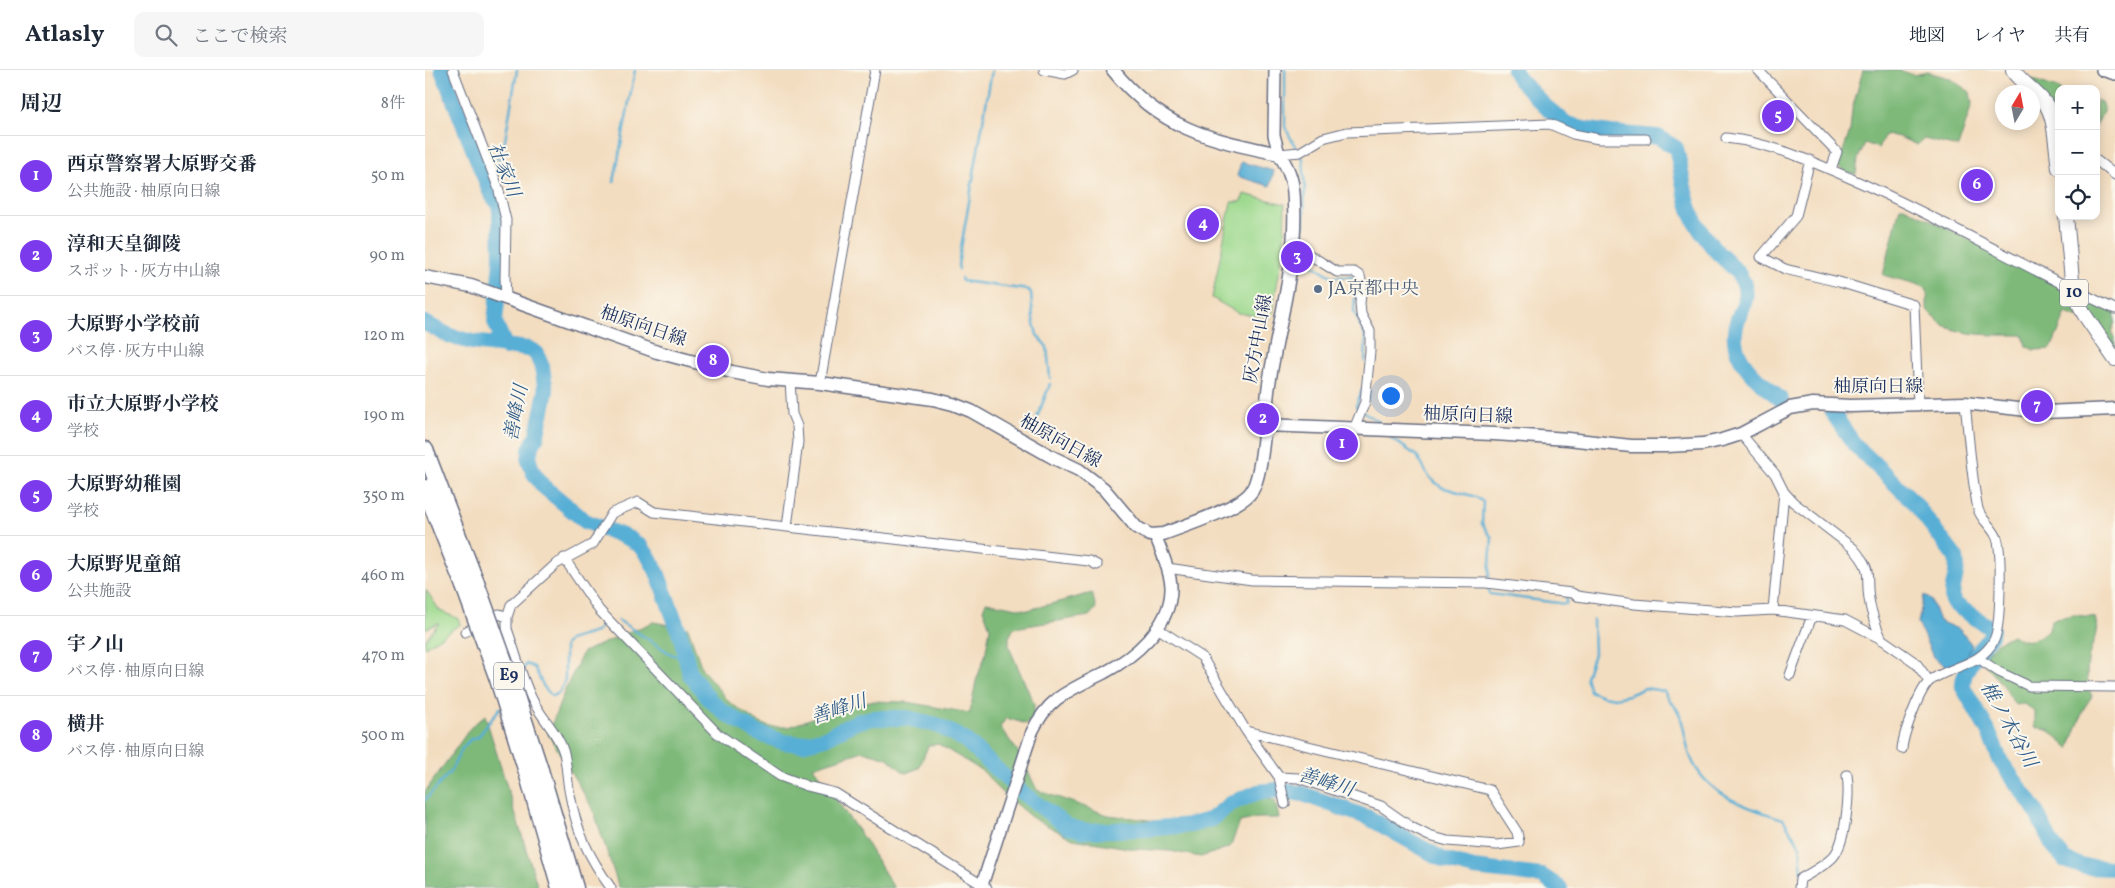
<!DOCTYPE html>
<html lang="ja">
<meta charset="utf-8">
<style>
body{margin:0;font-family:Vollkorn,"Noto Serif JP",serif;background:#f6f6f7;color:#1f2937}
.controls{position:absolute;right:15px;top:15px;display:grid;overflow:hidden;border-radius:10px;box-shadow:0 2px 12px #0003}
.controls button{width:45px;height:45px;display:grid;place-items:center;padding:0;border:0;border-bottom:1px solid #e0e1e3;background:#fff;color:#1f2937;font:25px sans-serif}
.compass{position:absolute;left:1570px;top:15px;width:45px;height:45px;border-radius:50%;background:#fff;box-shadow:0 2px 12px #0003;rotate:10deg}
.you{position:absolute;left:965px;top:325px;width:18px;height:18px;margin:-12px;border:4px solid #fff;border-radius:50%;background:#1a73e8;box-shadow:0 0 0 8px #1a73e833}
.badge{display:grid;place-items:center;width:32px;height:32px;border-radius:50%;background:#7c3aed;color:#fff;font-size:16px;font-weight:700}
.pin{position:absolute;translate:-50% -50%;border:2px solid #fff;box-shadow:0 1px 5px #0006}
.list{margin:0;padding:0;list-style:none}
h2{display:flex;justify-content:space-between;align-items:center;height:65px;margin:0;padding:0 20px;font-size:21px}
h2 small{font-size:16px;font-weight:400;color:#747a83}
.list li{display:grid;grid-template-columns:32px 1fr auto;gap:15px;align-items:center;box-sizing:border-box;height:80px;padding:0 20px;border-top:1px solid #e0e1e3}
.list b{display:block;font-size:19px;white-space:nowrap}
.list p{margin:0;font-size:16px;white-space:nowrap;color:#747a83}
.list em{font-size:16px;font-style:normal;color:#747a83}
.icon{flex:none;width:28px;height:28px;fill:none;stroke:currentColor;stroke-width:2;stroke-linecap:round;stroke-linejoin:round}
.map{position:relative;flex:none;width:1690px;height:818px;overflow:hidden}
header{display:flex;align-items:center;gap:30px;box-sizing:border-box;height:70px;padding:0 25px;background:#fff;border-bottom:1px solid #e0e1e3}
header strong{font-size:24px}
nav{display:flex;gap:28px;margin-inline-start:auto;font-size:18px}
.search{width:350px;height:45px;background:#f6f6f7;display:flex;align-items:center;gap:12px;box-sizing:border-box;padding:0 18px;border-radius:10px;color:#747a83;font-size:19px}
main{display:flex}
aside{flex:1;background:#fff}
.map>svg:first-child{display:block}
.green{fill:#9dd98e;stroke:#5c8476}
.forest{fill:#7eb979;stroke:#4c746c}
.water{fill:#58afd5;stroke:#3a6f9a}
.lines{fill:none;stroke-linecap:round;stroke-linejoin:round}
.stream{stroke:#58afd5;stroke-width:2.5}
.river{stroke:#58afd5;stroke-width:16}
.minor-casing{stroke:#676c80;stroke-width:11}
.tertiary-casing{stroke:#676c80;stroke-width:14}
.secondary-casing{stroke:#676c80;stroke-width:15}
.primary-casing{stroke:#676c80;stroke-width:16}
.motorway-casing{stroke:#676c80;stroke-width:19}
.minor{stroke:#fff;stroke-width:9}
.tertiary{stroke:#fff;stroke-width:11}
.secondary{stroke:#fff;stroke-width:12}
.primary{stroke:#fff;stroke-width:14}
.motorway{stroke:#fff;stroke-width:16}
.motorway-bridge-casing{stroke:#676c80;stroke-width:19;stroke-linecap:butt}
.motorway-bridge{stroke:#fff;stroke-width:16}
.service-dot{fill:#5c6f8a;stroke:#fbf7ec;stroke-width:2}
.labels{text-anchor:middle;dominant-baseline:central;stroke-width:4;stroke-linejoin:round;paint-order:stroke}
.shield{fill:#fbf7ec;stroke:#5e6b89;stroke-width:1}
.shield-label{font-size:16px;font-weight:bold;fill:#1b2f5e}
.service-label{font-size:18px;fill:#4e5e75;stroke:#fbf7ec;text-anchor:start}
.street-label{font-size:18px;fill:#1b2f5e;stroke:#fbf7ec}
.water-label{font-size:19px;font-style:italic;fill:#305c88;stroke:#fbf7ec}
</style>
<header>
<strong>Atlasly</strong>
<div class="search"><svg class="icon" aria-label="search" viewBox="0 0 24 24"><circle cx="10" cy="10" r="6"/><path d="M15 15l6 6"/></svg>ここで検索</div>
<nav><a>地図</a><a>レイヤ</a><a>共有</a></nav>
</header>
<main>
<aside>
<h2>周辺<small>8件</small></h2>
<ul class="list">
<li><span class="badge">1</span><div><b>西京警察署大原野交番</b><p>公共施設 · 柚原向日線</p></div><em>50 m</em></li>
<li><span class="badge">2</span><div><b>淳和天皇御陵</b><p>スポット · 灰方中山線</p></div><em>90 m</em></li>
<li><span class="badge">3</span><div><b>大原野小学校前</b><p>バス停 · 灰方中山線</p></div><em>120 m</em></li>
<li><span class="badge">4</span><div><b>市立大原野小学校</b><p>学校</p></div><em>190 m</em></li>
<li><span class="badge">5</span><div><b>大原野幼稚園</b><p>学校</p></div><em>350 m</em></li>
<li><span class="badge">6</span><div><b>大原野児童館</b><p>公共施設</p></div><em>460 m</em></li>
<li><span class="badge">7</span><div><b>宇ノ山</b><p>バス停 · 柚原向日線</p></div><em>470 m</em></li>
<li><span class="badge">8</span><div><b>横井</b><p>バス停 · 柚原向日線</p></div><em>500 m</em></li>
</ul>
</aside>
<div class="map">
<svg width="1690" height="818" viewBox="0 0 1690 818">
<rect width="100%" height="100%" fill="#fbf7ec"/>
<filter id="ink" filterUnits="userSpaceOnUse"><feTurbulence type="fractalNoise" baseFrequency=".02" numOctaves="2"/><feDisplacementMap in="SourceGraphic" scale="10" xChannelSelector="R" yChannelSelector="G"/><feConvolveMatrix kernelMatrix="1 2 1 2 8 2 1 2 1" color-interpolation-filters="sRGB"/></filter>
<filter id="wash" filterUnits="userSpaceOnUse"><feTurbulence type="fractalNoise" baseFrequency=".0096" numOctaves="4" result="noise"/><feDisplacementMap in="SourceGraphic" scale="20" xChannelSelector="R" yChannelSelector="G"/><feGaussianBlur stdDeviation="1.12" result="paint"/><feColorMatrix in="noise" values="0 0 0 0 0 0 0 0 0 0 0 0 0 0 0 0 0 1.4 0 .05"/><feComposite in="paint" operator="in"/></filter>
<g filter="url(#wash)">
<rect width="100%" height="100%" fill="#f3ddc0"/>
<!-- green -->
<path class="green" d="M 819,124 L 860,134 L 859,178 L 846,248 L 813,243 L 787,228 L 806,132 L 816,132 Z
M 1,520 L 15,541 L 32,548 L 36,554 L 0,577 L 0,570 L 14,553 L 0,559 Z"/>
<!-- forest -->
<path class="forest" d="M 1438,0 L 1474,0 L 1489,5 L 1503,2 L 1524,8 L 1545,22 L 1547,34 L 1533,77 L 1499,69 L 1492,75 L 1474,67 L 1461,64 L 1453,78 L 1440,73 L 1433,89 L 1431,104 C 1424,104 1417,101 1413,96 L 1425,61 L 1427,40 Z
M 1606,9 L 1635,19 L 1634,58 L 1606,16 Z
M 1671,30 L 1676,32 L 1679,39 L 1671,57 Z
M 1475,137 L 1479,137 L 1638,216 L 1643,219 L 1653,248 L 1641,243 L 1626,279 L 1609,280 L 1601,276 L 1598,265 C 1577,265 1547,266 1527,259 C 1517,256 1509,247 1502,240 C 1502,234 1503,224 1501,219 C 1498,214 1466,208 1458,205 Z
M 1653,220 L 1690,236 L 1690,252 L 1686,263 L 1690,267 L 1690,282 L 1680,274 Z
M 667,523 L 671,538 L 664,546 L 589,558 L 584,567 L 584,577 L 609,634 L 609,647 L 602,654 L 581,648 L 575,657 L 594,683 L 612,720 L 683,745 L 732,751 L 761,760 L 803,743 L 836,726 L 850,731 L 854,748 L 833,748 L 815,752 L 805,777 L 776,787 L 745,781 L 710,779 L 648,769 L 606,747 L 573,719 L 559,702 L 513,674 L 503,676 L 494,698 L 481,703 L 477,701 L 463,688 L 438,681 L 388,697 L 439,769 L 469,818 L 194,818 L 168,739 L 123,664 L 140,620 L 158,582 L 228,552 L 263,558 L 277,599 L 304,632 L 331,651 L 344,657 L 364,657 L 405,641 L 444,631 L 481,632 L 545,643 L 551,611 L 560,586 L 565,558 L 558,539 L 561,532 L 603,540 Z
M 1649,545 L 1670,547 C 1674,561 1669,569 1665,582 C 1661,593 1661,616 1667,626 L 1659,638 L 1644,679 L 1625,661 L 1610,657 L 1610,641 L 1599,634 L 1590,635 L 1578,615 L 1556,590 L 1572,573 L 1587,565 C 1604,575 1609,570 1624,560 L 1626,551 L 1631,548 Z
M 60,645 L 113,818 L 0,818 L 0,722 L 46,657 Z"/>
<!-- water -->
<path class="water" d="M 816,92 L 849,101 L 845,116 L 812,106 Z
M 1499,525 L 1506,530 L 1514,551 L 1535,560 L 1547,575 L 1540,588 L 1522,597 L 1508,587 L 1493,553 Z"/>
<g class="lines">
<!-- stream -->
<path class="stream" d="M 860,0 L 860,57 L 872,80
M 875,85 L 878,89 L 880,118 L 878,173 L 880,178
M 65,89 L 77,88 L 92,0
M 53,91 L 59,90
M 189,112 L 210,0
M 879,185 L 881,191 L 908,207 L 929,207 L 931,210 L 929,241 L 941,268 L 940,292
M 534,199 L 533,195 L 567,0
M 536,208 L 537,211 L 604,220 L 606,223 L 608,249 L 612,265 L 622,277 L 625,308
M 934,339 L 931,336 L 937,320
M 939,342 L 954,352
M 608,363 L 613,345 L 625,314
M 966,368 L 992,386 L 1004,407 L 1016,417 L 1051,427 L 1058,432 L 1057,454 L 1067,468 L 1063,517 L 1065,524 L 1141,534 L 1142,527
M 193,550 L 246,584 L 261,589
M 1168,550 L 1169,584 L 1161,607 L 1165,621 L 1178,626 L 1190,628 L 1204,625 L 1220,618 L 1239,621 C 1242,629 1250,635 1254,643 C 1260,657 1260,674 1266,688 C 1281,725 1323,738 1358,749 L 1375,776 L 1377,805
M 98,599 L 101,594 L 109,597 L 119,617 L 127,626 L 134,623 L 140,610 L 140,575 L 144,570 L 171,562 L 178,554
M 0,730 L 25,702 L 38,677 L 46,669 L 53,667 L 75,638
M 1379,810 L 1381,818"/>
<!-- river -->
<path class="river" d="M 17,0 L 66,124 L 74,134 L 75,142 L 76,191 L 70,252 L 81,278
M 1089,0 L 1094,9 L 1121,37 L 1142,54 L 1158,59 L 1186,63 L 1233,67 L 1251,78 C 1258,105 1259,134 1274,158 C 1279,166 1286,175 1292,182 C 1302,192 1314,201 1319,214 C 1323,226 1319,235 1314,246 C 1298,286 1330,306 1356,330
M 0,253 L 25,266 L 47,272 L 104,279 L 111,283 L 117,297 L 121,321 L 112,365 L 105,380 L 104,391 L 108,402 L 118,416 L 160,451 L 205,469 L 215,476 L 224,487 L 232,502 L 256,567 L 265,604 L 285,630 L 300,643 L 333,663 L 358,672 L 376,674 L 400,668 L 431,652 L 447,648 L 482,648 L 512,655 L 540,670 L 596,722 L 642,756 L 659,761 L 720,759 L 766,755 L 787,749 L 805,734 L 833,722 L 852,720 L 878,724 L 944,748 L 1019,790 L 1049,798 L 1117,806 L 1135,818
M 1407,342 L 1429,374 L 1488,431 L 1531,488 C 1535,504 1524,517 1528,533 L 1567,559 L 1566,565 C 1557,578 1536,600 1538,617 L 1563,661 L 1576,692 L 1608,736 L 1627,774 L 1640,790 L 1659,797 L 1690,798"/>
</g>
</g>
<g filter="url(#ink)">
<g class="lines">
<!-- minor casing -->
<g class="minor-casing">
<path id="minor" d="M 28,0 L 73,117 L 81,150 L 80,208 L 81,227
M 619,0 L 640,4 L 648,0
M 1333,0 L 1412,82 L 1406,99
M 1301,68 C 1346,73 1386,91 1427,109 C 1517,148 1601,199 1690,239
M 854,84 L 875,82 L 898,68 L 922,62 L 1125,54 L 1148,64 L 1174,69 L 1221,69
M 1385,90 L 1371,146 L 1336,187 L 1360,199 L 1414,212 L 1489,235 L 1493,334
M 1671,90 L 1690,105
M 867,174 L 912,202 L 929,202 L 935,206 L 937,216 L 935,233 L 936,244 L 945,261 L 945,281 L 940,332 L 929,359
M 395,313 L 450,0
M 1316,364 L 1350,404 L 1359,422 L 1368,432 L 1428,478 C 1449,502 1440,503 1444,529 C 1446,544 1451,556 1457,570
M 362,457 L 373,372 L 372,356 L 367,344 L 365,310
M 139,488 L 174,540 L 293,664 L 355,706 L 382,716 L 410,723 L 562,818
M 742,498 L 827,510 L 1061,513 L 1147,523 L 1152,526 L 1209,534 L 1312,542 L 1348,540 L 1420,550 L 1458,570 L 1491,593 L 1504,611
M 1348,540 L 1359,422
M 732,558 L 777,587 L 821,661 L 854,707 L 860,734
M 40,562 L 74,544 L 82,547
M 1553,588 L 1574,602 L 1604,616 L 1690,617
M 1365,605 L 1387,546
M 821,661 L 1065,720 L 1092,762 L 1094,772 L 1072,775 L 1023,771 L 1004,766 L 986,757 L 956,736 L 873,708 L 854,707
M 1477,679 C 1478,665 1495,617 1506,610 C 1526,596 1557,595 1569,570 C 1576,557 1577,482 1572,468 C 1568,457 1556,450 1553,439 C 1546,405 1544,368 1540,333
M 186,818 C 164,787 152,763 145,725 C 142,711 142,696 139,683 C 133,662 115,647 106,627 C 96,606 90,581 82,559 L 82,547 L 86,535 L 131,494 L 168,474 L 187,443 L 213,432 L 229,442 L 664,491 L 672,495
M 1374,818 L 1375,809 C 1386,803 1399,796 1408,787 C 1421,773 1425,723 1422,705"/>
</g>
<!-- tertiary casing -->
<g class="tertiary-casing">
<path id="tertiary" d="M 850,0 L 849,65 L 854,84
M 1677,0 L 1690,4
M 556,818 L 607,662 C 613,649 621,638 632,629 C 647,618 663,611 679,603 C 709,587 745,557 746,520 C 747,505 736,480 730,465"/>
</g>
<!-- secondary casing -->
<g class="secondary-casing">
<path id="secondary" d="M 0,207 L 46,216 L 232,282 L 307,302 L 343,309 L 395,313 L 508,329 L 528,334 L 546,341 L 629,388 L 654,400 L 679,419 L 711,457 L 725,465 L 738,464 C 759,456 815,438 826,422 C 839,404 840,338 844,314 C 853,254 872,194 869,134 C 869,114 865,100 854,84 C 783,69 736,59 688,0
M 840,355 L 1069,364 L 1143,369 L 1206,376 L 1242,376 L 1278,374 L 1297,370 L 1316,364 L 1365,338 L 1388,334 L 1425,336 L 1540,333 L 1619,342 L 1690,339"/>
</g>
<!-- primary casing -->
<g class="primary-casing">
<path id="primary" d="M 1588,0 C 1597,13 1611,21 1620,33 C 1631,47 1631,81 1634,98
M 1641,146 L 1648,221 L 1659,244 L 1690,289"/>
</g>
<!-- motorway casing -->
<g class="motorway-casing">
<path id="motorway" d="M 0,380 L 51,513
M 0,418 L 39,516
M 115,700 L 150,818
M 102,702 L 135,818"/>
</g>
<!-- minor -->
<use href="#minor" class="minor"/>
<!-- tertiary -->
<use href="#tertiary" class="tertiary"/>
<!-- secondary -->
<use href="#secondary" class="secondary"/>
<!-- primary -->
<use href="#primary" class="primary"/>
<!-- motorway -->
<use href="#motorway" class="motorway"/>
<!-- motorway-bridge casing -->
<g class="motorway-bridge-casing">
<path id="motorway-bridge" d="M 51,513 L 84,605 L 115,700
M 39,516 L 73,609 L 102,702"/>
</g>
<!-- motorway-bridge -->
<use href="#motorway-bridge" class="motorway-bridge"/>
</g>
</g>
<!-- markers -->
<circle class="service-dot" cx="893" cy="219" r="5"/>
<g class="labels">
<!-- shield labels -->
<g class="shield">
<rect x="1635" y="209.5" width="28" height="27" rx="4"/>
<rect x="69" y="592.5" width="30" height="27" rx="4"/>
</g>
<g class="shield-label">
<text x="1649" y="223">10</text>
<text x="84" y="606">E9</text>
</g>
<!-- service labels -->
<g class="service-label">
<text x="903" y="219">JA京都中央</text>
</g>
<!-- street labels -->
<g class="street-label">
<text transform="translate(218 257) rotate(19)">柚原向日線</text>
<text transform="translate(834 269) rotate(-80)">灰方中山線</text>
<text x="1453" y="317">柚原向日線</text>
<text transform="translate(1043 346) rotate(2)">柚原向日線</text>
<text transform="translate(635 372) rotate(29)">柚原向日線</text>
</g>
<!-- water labels -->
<g class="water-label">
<text transform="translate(78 100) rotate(68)">社家川</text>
<text transform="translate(92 343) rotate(-79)">善峰川</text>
<text transform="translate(414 640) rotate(-18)">善峰川</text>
<text transform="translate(1583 655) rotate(61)">椎ノ木谷川</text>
<text transform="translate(901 713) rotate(17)">善峰川</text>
</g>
</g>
</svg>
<div class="controls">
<button>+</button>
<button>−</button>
<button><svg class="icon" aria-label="locate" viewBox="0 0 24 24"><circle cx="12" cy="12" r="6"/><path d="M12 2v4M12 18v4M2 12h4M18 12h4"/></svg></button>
</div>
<svg class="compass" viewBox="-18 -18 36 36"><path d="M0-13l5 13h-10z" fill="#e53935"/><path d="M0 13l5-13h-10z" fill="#747a83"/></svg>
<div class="you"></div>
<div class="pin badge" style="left:917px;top:374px">1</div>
<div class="pin badge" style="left:838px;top:349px">2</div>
<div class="pin badge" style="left:872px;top:187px">3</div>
<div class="pin badge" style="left:778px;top:154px">4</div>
<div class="pin badge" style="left:1353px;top:46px">5</div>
<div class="pin badge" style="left:1552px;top:115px">6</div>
<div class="pin badge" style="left:1612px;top:336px">7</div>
<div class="pin badge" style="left:288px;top:291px">8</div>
</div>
</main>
